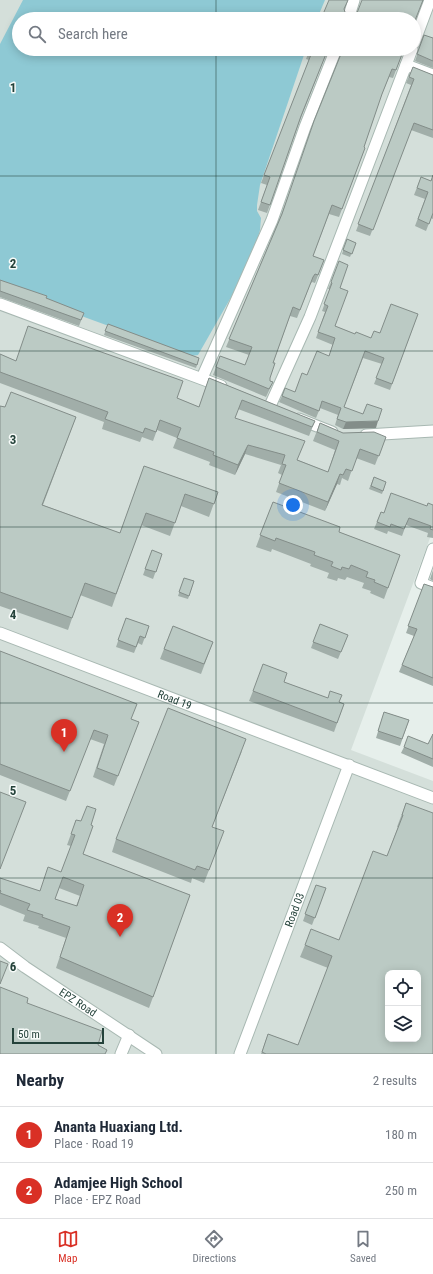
<!DOCTYPE html>
<meta charset="utf-8">
<style>
body{margin:0;font-family:"Roboto Condensed",sans-serif;background:#f2f2f3;color:#1f2937}
.controls{position:absolute;right:12px;bottom:12px;display:grid;overflow:hidden;border-radius:8px;box-shadow:0 2px 10px #0003}
.controls button{width:36px;height:36px;display:grid;place-items:center;padding:0;border:0;border-bottom:1px solid #e0e1e3;background:#fff;color:#1f2937;font:20px sans-serif}
.scale{position:absolute;left:12px;bottom:10px;width:92px;box-sizing:border-box;padding-left:4px;border:2px solid #24423a;border-top:0;font-size:11px;line-height:14px;white-space:nowrap;color:#24423a;-webkit-text-stroke:3px #f7fbf9;paint-order:stroke}
.you{position:absolute;left:293px;top:505px;width:14px;height:14px;margin:-10px;border:3px solid #fff;border-radius:50%;background:#1a73e8;box-shadow:0 0 0 6px #1a73e833}
.badge{display:grid;place-items:center;width:26px;height:26px;border-radius:50%;background:#d93025;color:#fff;font-size:13px;font-weight:700}
.pin{position:absolute;translate:-50% -33px;filter:drop-shadow(0 1px 2px #0008)}
.pin::after{content:'';position:absolute;top:21px;width:14px;height:12px;background:inherit;clip-path:polygon(0 0,100% 0,50% 100%)}
.list{margin:0;padding:0;list-style:none}
h2{display:flex;justify-content:space-between;align-items:center;height:52px;margin:0;padding:0 16px;font-size:17px}
h2 small{font-size:13px;font-weight:400;color:#747a83}
.list li{display:grid;grid-template-columns:26px 1fr auto;gap:12px;align-items:center;box-sizing:border-box;height:56px;padding:0 16px;border-top:1px solid #e0e1e3}
.list b{display:block;font-size:15px;white-space:nowrap}
.list p{margin:0;font-size:13px;white-space:nowrap;color:#747a83}
.list em{font-size:13px;font-style:normal;color:#747a83}
.icon{flex:none;width:22px;height:22px;fill:none;stroke:currentColor;stroke-width:2;stroke-linecap:round;stroke-linejoin:round}
.map{position:relative;flex:none;width:433px;height:1054px;overflow:hidden}
.search{position:absolute;background:#fff;box-shadow:0 2px 10px #0003;left:12px;right:12px;top:12px;height:44px;display:flex;align-items:center;gap:10px;box-sizing:border-box;padding:0 14px;border-radius:22px;color:#747a83;font-size:15px}
.sheet{height:164px;background:#fff}
nav{display:flex;justify-content:space-around;align-items:center;box-sizing:border-box;height:56px;border-top:1px solid #e0e1e3;background:#fff;font-size:11px;color:#747a83}
nav a{display:grid;justify-items:center;gap:2px}
nav .on{color:#d93025}
.map>svg:first-child{display:block}
.built{fill:#d4dfda;fill-rule:evenodd}
.water{fill:#8ec9d4}
.lines{fill:none;stroke-linecap:round;stroke-linejoin:round}
.street-casing{stroke:#a8b8b2;stroke-width:13}
.street{stroke:#fff;stroke-width:11}
.wall{fill:#a1aea9;fill-rule:evenodd}
.shaded-wall{fill:#838d89}
.building{fill:#bbcac4;stroke:#838d89;fill-rule:evenodd}
.grid{fill:none;stroke:#24423a;stroke-width:1;stroke-opacity:0.55}
.labels{text-anchor:middle;dominant-baseline:central;stroke-width:3;stroke-linejoin:round;paint-order:stroke}
.street-label{font-size:11px;fill:#24423a;stroke:#f7fbf9}
.grid-label{font-size:13px;text-anchor:middle;font-weight:bold;fill:#24423a;stroke:#f7fbf9;stroke-width:3;stroke-linejoin:round;paint-order:stroke}
</style>
<div class="map">
<svg width="433" height="1054" viewBox="0 0 433 1054">
<rect width="100%" height="100%" fill="#e6efeb"/>
<!-- built -->
<path class="built" d="M 0,0 L 433,0 L 433,530 L 351,750 L 433,781 L 433,1054 L 0,1054 ZM 19,19 L 414,19 L 414,49 L 19,49 ZM 388,973 L 418,973 L 418,1039 L 388,1039 Z"/>
<!-- water -->
<path class="water" d="M 23,0 L 325,0 L 317,19 L 19,19 L 19,49 L 306,49 L 260,185 L 257,205 L 257,211 L 261,218 L 260,230 L 255,249 L 246,271 L 198,355 L 191,356 L 65,310 L 0,282 L 0,44 Z"/>
<g class="lines">
<!-- street casing -->
<g class="street-casing">
<g id="street">
<path d="M 348,19 L 354,0"/>
<path d="M 414,43 L 430,0"/>
<path d="M 406,65 L 412,49"/>
<path d="M 0,304 L 221,386"/>
<path d="M 202,378 L 272,220 L 305,127 L 336,49"/>
<path d="M 270,406 L 310,317 L 406,65 L 433,75"/>
<path d="M 299,419 L 332,432"/>
<path d="M 366,435 L 433,431"/>
<path d="M 433,549 L 421,583 L 433,588"/>
<path id="s1" d="M 0,633 L 433,798"/>
<path id="s2" d="M 0,948 L 25,967 L 156,1054"/>
<path d="M 121,1054 L 129,1035"/>
<path id="s3" d="M 240,1054 L 349,765"/>
</g>
</g>
<!-- street -->
<use href="#street" class="street"/>
</g>
<!-- wall -->
<path class="wall" d="M 424,35 L 433,38 L 433,68 L 415,61 Z
M 310,49 L 328,49 L 299,123 L 267,213 L 258,210 L 267,185 L 261,183 L 309,60 L 306,59 Z
M 342,49 L 404,49 L 393,78 L 389,77 L 380,99 L 364,147 L 365,148 L 339,217 L 329,214 L 313,256 L 324,260 L 315,283 L 312,282 L 310,285 L 297,318 L 290,316 L 273,363 L 270,378 L 270,381 L 273,382 L 266,397 L 213,375 L 220,356 L 245,365 L 249,355 L 226,347 L 281,215 L 342,51 Z
M 413,67 L 433,75 L 433,138 L 411,130 L 370,236 L 356,231 L 411,85 L 406,83 Z
M 433,175 L 433,219 L 431,218 L 426,231 L 415,226 L 425,199 L 414,195 L 421,177 L 431,181 Z
M 347,239 L 356,243 L 350,257 L 342,254 Z
M 0,280 L 84,313 L 79,326 L 0,297 Z
M 331,282 L 340,288 L 335,326 L 355,334 L 371,338 L 418,314 L 390,390 L 374,384 L 382,364 L 363,358 L 344,407 L 376,428 L 343,429 L 335,425 L 338,415 L 320,408 L 316,418 L 279,402 L 282,396 L 295,392 L 307,375 L 329,356 L 333,345 L 316,338 L 325,312 L 322,311 L 330,289 L 328,289 Z
M 108,324 L 199,358 L 196,368 L 104,335 Z
M 0,354 L 16,361 L 177,398 L 199,407 L 209,378 L 315,421 L 309,436 L 238,409 L 235,418 L 298,460 L 328,472 L 335,450 L 313,441 L 320,423 L 343,433 L 386,437 L 375,465 L 356,458 L 348,481 L 342,478 L 340,485 L 337,484 L 325,511 L 276,492 L 282,475 L 278,473 L 281,465 L 245,454 L 235,475 L 209,465 L 210,462 L 173,448 L 177,438 L 157,430 L 153,441 L 142,437 L 140,442 L 102,429 L 104,422 L 0,383 Z
M 0,406 L 5,407 L 76,417 L 43,505 L 120,533 L 144,466 L 218,492 L 209,517 L 181,506 L 170,536 L 141,525 L 112,607 L 80,595 L 68,630 L 0,606 Z
M 374,477 L 386,482 L 382,494 L 369,489 Z
M 273,502 L 339,532 L 400,555 L 384,599 L 370,593 L 371,591 L 362,588 L 364,583 L 347,577 L 345,580 L 338,578 L 337,581 L 327,578 L 329,573 L 310,566 L 311,564 L 272,549 L 271,552 L 256,547 Z
M 433,505 L 433,538 L 427,537 L 428,533 L 406,525 L 402,536 L 388,531 L 387,534 L 374,529 L 381,512 L 384,513 Z
M 152,550 L 162,554 L 153,579 L 143,575 Z
M 433,570 L 433,581 L 430,579 Z
M 184,578 L 194,581 L 188,599 L 178,596 Z
M 424,584 L 433,587 L 433,686 L 399,672 L 414,636 L 406,633 Z
M 126,618 L 149,626 L 142,645 L 138,643 L 134,653 L 116,647 Z
M 320,624 L 348,635 L 338,659 L 311,648 Z
M 173,626 L 213,642 L 201,674 L 160,659 Z
M 0,651 L 131,719 L 139,722 L 114,786 L 93,777 L 104,744 L 90,739 L 66,801 L 0,775 Z
M 284,682 L 344,704 L 334,732 L 249,701 L 253,691 Z
M 384,712 L 409,720 L 400,746 L 376,738 Z
M 433,734 L 433,767 L 401,753 L 404,747 L 428,744 Z
M 242,751 L 212,827 L 219,844 L 204,883 L 192,878 L 191,883 L 112,852 L 116,839 Z
M 406,803 L 433,1054 L 261,1054 L 268,1034 L 298,1045 L 328,968 L 300,957 L 305,945 L 339,940 L 387,856 L 398,827 L 397,827 Z
M 76,820 L 91,825 L 83,854 L 190,895 L 149,1008 L 56,968 L 66,938 L 38,928 L 39,926 L 23,921 L 25,915 L 0,905 L 0,878 L 40,891 L 61,872 L 71,846 L 67,845 ZM 59,888 L 80,896 L 76,906 L 55,899 Z
M 316,885 L 326,888 L 312,925 L 303,921 Z"/>
<!-- shaded-wall -->
<path class="shaded-wall" d="M 378,421 L 376,428 L 343,429 L 346,422 Z
M 248,445 L 245,454 L 235,475 L 238,465 Z
M 340,474 L 337,484 L 325,511 L 328,502 Z"/>
<!-- building -->
<path class="building" d="M 329,0 L 348,0 L 344,9 L 346,15 L 349,18 L 355,16 L 357,13 L 362,0 L 423,0 L 414,23 L 414,19 L 321,19 Z
M 424,35 L 433,38 L 433,61 L 417,54 Z
M 310,49 L 328,49 L 301,116 L 270,205 L 261,202 L 270,177 L 264,175 L 312,52 L 309,51 Z
M 343,49 L 404,49 L 396,70 L 392,69 L 382,94 L 364,147 L 365,148 L 342,209 L 332,205 L 313,256 L 324,260 L 318,275 L 315,274 L 313,277 L 300,310 L 293,307 L 273,363 L 275,363 L 270,378 L 270,381 L 273,382 L 269,389 L 216,367 L 220,356 L 245,365 L 252,347 L 229,339 L 282,214 L 314,121 Z
M 413,67 L 433,75 L 433,130 L 414,123 L 373,230 L 358,224 L 414,79 L 409,77 Z
M 433,175 L 433,213 L 429,224 L 418,219 L 428,192 L 417,188 L 421,177 L 431,181 Z
M 347,239 L 356,243 L 352,254 L 343,250 Z
M 339,261 L 348,265 L 340,288 L 348,291 L 335,326 L 355,334 L 356,332 L 371,338 L 374,331 L 380,333 L 391,304 L 418,314 L 392,384 L 376,378 L 384,358 L 365,351 L 344,407 L 363,414 L 367,404 L 382,409 L 378,421 L 346,422 L 337,419 L 341,408 L 322,401 L 319,411 L 282,396 L 285,388 L 295,392 L 302,373 L 307,375 L 317,351 L 329,356 L 335,338 L 318,332 L 328,306 L 324,304 L 332,283 L 331,282 Z
M 0,280 L 47,296 L 46,298 L 84,313 L 81,320 L 0,291 Z
M 108,324 L 199,358 L 197,365 L 105,331 Z
M 28,326 L 183,381 L 177,398 L 199,407 L 209,378 L 315,421 L 312,427 L 242,400 L 235,418 L 305,441 L 297,460 L 328,472 L 339,441 L 317,432 L 320,423 L 343,433 L 374,432 L 386,437 L 379,456 L 360,449 L 352,471 L 346,469 L 343,475 L 340,474 L 328,502 L 279,483 L 286,465 L 282,464 L 285,455 L 248,445 L 238,465 L 213,455 L 214,452 L 177,438 L 181,428 L 160,420 L 156,432 L 145,428 L 143,433 L 105,419 L 108,412 L 0,372 L 0,354 L 16,361 Z
M 11,392 L 76,417 L 42,505 L 120,533 L 144,466 L 218,492 L 214,504 L 185,494 L 175,523 L 146,513 L 116,594 L 85,583 L 72,618 L 0,592 L 0,406 L 5,407 Z
M 374,477 L 386,482 L 383,491 L 371,486 Z
M 391,493 L 427,506 L 428,503 L 433,505 L 433,530 L 430,529 L 431,526 L 409,518 L 404,529 L 391,524 L 390,527 L 377,522 L 381,512 L 384,513 Z
M 273,502 L 340,527 L 339,532 L 400,555 L 388,588 L 374,582 L 375,580 L 366,577 L 368,572 L 351,565 L 349,569 L 342,567 L 341,570 L 331,566 L 333,562 L 314,555 L 315,552 L 276,538 L 275,541 L 260,535 Z
M 152,550 L 162,554 L 156,572 L 145,569 Z
M 184,578 L 194,581 L 189,596 L 179,592 Z
M 424,584 L 433,587 L 433,678 L 402,665 L 417,629 L 408,626 Z
M 126,618 L 149,626 L 145,638 L 140,636 L 136,647 L 118,640 Z
M 320,624 L 348,635 L 341,652 L 313,642 Z
M 173,626 L 213,642 L 204,664 L 164,649 Z
M 0,651 L 137,704 L 131,719 L 139,722 L 118,776 L 97,768 L 108,735 L 94,730 L 70,791 L 0,764 Z
M 263,664 L 287,673 L 284,682 L 328,698 L 330,691 L 342,695 L 339,702 L 344,704 L 337,723 L 253,691 Z
M 168,708 L 246,739 L 212,827 L 224,831 L 209,870 L 197,866 L 195,870 L 116,839 Z
M 384,712 L 409,720 L 402,739 L 378,731 Z
M 433,734 L 433,759 L 404,747 L 408,736 L 428,744 Z
M 0,792 L 26,802 L 0,869 Z
M 406,803 L 433,813 L 433,1054 L 266,1054 L 262,1052 L 268,1034 L 298,1045 L 332,956 L 305,945 L 311,929 L 339,940 L 373,851 L 387,856 L 403,815 L 402,815 ZM 388,973 L 418,973 L 418,1039 L 388,1039 Z
M 87,806 L 96,809 L 91,825 L 93,826 L 83,854 L 190,895 L 153,997 L 60,957 L 70,927 L 42,917 L 43,915 L 27,910 L 30,904 L 0,893 L 1,891 L 0,890 L 0,878 L 40,891 L 48,867 L 61,872 L 75,835 L 71,834 L 76,820 L 81,821 ZM 63,877 L 84,885 L 77,906 L 55,899 Z
M 316,885 L 326,888 L 315,918 L 305,914 Z
M 0,961 L 8,964 L 0,984 Z
M 0,987 L 28,998 L 27,1003 L 102,1031 L 98,1045 L 107,1050 L 105,1054 L 0,1054 Z"/>
<!-- grid -->
<path class="grid" d="M 216,0 L 216,19M 216,49 L 216,1054M 0,176 L 433,176M 0,351 L 433,351M 0,527 L 433,527M 0,703 L 433,703M 0,878 L 433,878"/>
<g class="labels">
<!-- street labels -->
<g class="street-label">
<text stroke="none"><textPath href="#s1" startOffset="187">Road 19</textPath></text>
<text stroke="none"><textPath href="#s3" startOffset="154">Road 03</textPath></text>
<text stroke="none"><textPath href="#s2" startOffset="95">EPZ Road</textPath></text>
</g>
</g>
<g class="grid-label">
<text x="13" y="92">1</text>
<text x="13" y="268">2</text>
<text x="13" y="444">3</text>
<text x="13" y="619">4</text>
<text x="13" y="795">5</text>
<text x="13" y="971">6</text>
</g>
</svg>
<div class="controls">
<button><svg class="icon" aria-label="locate" viewBox="0 0 24 24"><circle cx="12" cy="12" r="6"/><path d="M12 2v4M12 18v4M2 12h4M18 12h4"/></svg></button>
<button><svg class="icon" aria-label="layers" viewBox="0 0 24 24"><path d="M12 4l9 5-9 5-9-5zM3 14l9 5 9-5"/></svg></button>
</div>
<div class="scale">50 m</div>
<div class="you"></div>
<div class="pin badge" style="left:64px;top:752px">1</div>
<div class="pin badge" style="left:120px;top:937px">2</div>
<div class="search"><svg class="icon" aria-label="search" viewBox="0 0 24 24"><circle cx="10" cy="10" r="6"/><path d="M15 15l6 6"/></svg>Search here</div>
</div>
<section class="sheet">
<h2>Nearby<small>2 results</small></h2>
<ul class="list">
<li><span class="badge">1</span><div><b>Ananta Huaxiang Ltd.</b><p>Place · Road 19</p></div><em>180 m</em></li>
<li><span class="badge">2</span><div><b>Adamjee High School</b><p>Place · EPZ Road</p></div><em>250 m</em></li>
</ul>
</section>
<nav>
<a class="on"><svg class="icon" aria-label="map" viewBox="0 0 24 24"><path d="M3 6l6-2 6 2 6-2v14l-6 2-6-2-6 2zM9 4v14M15 6v14"/></svg>Map</a>
<a><svg class="icon" aria-label="directions" viewBox="0 0 24 24"><path d="M12 3l9 9-9 9-9-9zM9 14v-3h6M13 9l2 2-2 2"/></svg>Directions</a>
<a><svg class="icon" aria-label="saved" viewBox="0 0 24 24"><path d="M7 4h10v16l-5-4-5 4z"/></svg>Saved</a>
</nav>
